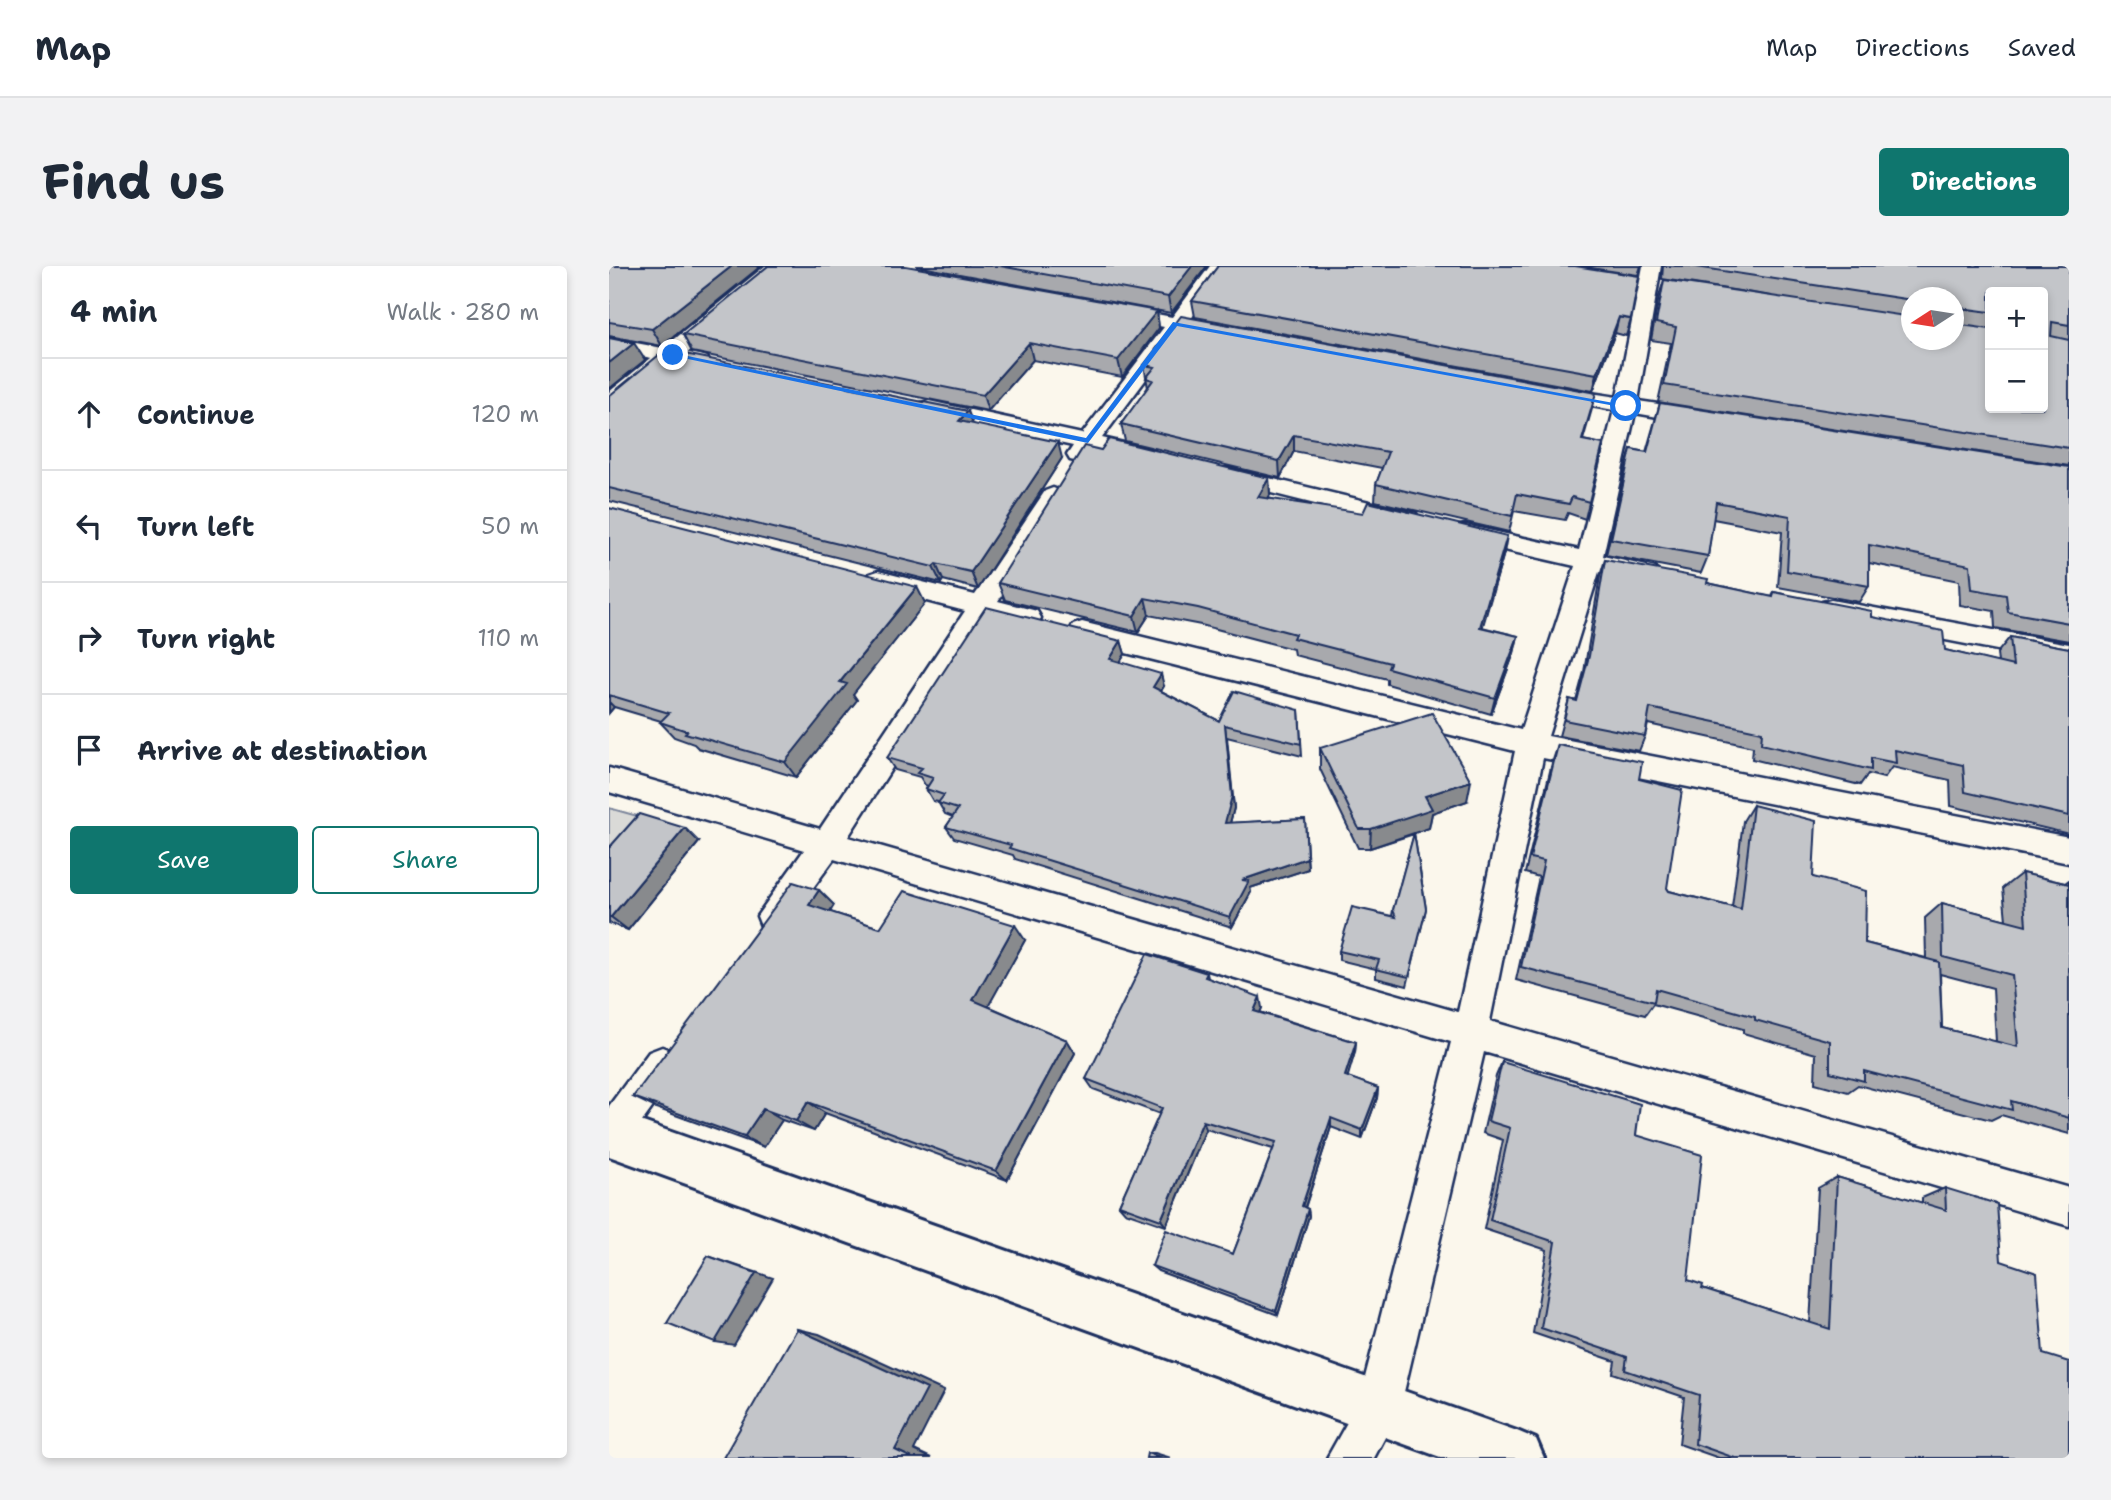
<!DOCTYPE html>
<meta charset="utf-8">
<style>
body{margin:0;font-family:"Shantell Sans",sans-serif;background:#f2f2f3;color:#1f2937}
.controls{position:absolute;right:21px;top:21px;display:grid;overflow:hidden;border-radius:7px;box-shadow:0 4px 10px #0003}
.controls button{width:63px;height:63px;display:grid;place-items:center;padding:0;border:0;border-bottom:2px solid #e0e1e3;background:#fff;color:#1f2937;font:35px sans-serif}
.compass{position:absolute;left:1292px;top:21px;width:63px;height:63px;border-radius:50%;background:#fff;box-shadow:0 4px 10px #0003;rotate:258deg}
.stop{position:absolute;width:21px;height:21px;margin:-16px;border:5px solid #1a73e8;border-radius:50%;background:#fff}
.stop.end{background:#1a73e8;border-color:#fff;box-shadow:0 2px 7px #0008}
.list{margin:0;padding:0;list-style:none}
h2{display:flex;justify-content:space-between;align-items:center;height:91px;margin:0;padding:0 28px;font-size:30px}
h2 small{font-size:23px;font-weight:400;color:#747a83}
.list li{display:grid;grid-template-columns:46px 1fr auto;gap:21px;align-items:center;box-sizing:border-box;height:112px;padding:0 28px;border-top:2px solid #e0e1e3}
.list b{display:block;font-size:26px;white-space:nowrap}
.list em{font-size:23px;font-style:normal;color:#747a83}
.actions{display:flex;gap:14px;padding:21px 28px}
.actions a{flex:1;padding:16px 0;border:2px solid #0f766e;border-radius:7px;text-align:center;font-size:24px;color:#0f766e}
.actions .main{background:#0f766e;color:#fff}
.icon{flex:none;width:38px;height:38px;fill:none;stroke:currentColor;stroke-width:2;stroke-linecap:round;stroke-linejoin:round}
.map{position:relative;flex:none;width:1460px;height:1192px;overflow:hidden;border-radius:7px}
header{display:flex;align-items:center;gap:42px;box-sizing:border-box;height:98px;padding:0 35px;background:#fff;border-bottom:2px solid #e0e1e3}
header strong{font-size:33px}
nav{display:flex;gap:38px;margin-inline-start:auto;font-size:24px}
.intro{display:flex;align-items:center;justify-content:space-between;box-sizing:border-box;height:168px;padding:0 42px}
h1{margin:0;font-size:49px}
.button{padding:18px 32px;border-radius:7px;background:#0f766e;color:#fff;font-size:24px;font-weight:700}
main{display:flex;gap:42px;padding:0 42px}
aside{flex:1;background:#fff;border-radius:7px;box-shadow:0 4px 10px #0003}
.map>svg:first-child{display:block}
.green{fill:#dadad7;stroke:#7a849a;stroke-width:2}
.lines{fill:none;stroke-linecap:round;stroke-linejoin:round}
.minor-casing{stroke:#1b2f5e;stroke-width:5}
.tertiary-casing{stroke:#1b2f5e;stroke-width:6}
.secondary-casing{stroke:#1b2f5e;stroke-width:6}
.minor{fill:#fbf7ec;fill-rule:evenodd}
.tertiary{fill:#fbf7ec;fill-rule:evenodd}
.secondary{fill:#fbf7ec;fill-rule:evenodd}
.wall{fill:#a8a9ad;stroke:#1b2f5e;stroke-width:2;fill-rule:evenodd}
.shaded-wall{fill:#888a8d;stroke:#1b2f5e;stroke-width:2}
.building{fill:#c3c5c9;stroke:#1b2f5e;stroke-width:2;fill-rule:evenodd}
.route{fill:#1a73e8}
</style>
<header>
<strong>Map</strong>
<nav><a>Map</a><a>Directions</a><a>Saved</a></nav>
</header>
<div class="intro"><h1>Find us</h1><a class="button">Directions</a></div>
<main>
<aside>
<h2>4 min<small>Walk · 280 m</small></h2>
<ul class="list">
<li><svg class="icon" aria-label="ahead" viewBox="0 0 24 24"><path d="M12 20V5M6 11l6-6 6 6"/></svg><div><b>Continue</b></div><em>120 m</em></li>
<li><svg class="icon" aria-label="left" viewBox="0 0 24 24"><path d="M17 20v-9H6M10 6l-5 5 5 5"/></svg><div><b>Turn left</b></div><em>50 m</em></li>
<li><svg class="icon" aria-label="right" viewBox="0 0 24 24"><path d="M7 20v-9h11M14 6l5 5-5 5"/></svg><div><b>Turn right</b></div><em>110 m</em></li>
<li><svg class="icon" aria-label="arrive" viewBox="0 0 24 24"><path d="M6 21V4h12l-3 4 3 4H6"/></svg><div><b>Arrive at destination</b></div></li>
</ul>
<div class="actions"><a class="main">Save</a><a>Share</a></div>
</aside>
<div class="map">
<svg width="1460" height="1192" viewBox="0 0 1460 1192">
<rect width="100%" height="100%" fill="#fbf7ec"/>
<filter id="ink" filterUnits="userSpaceOnUse"><feTurbulence type="fractalNoise" baseFrequency=".0143" numOctaves="2"/><feDisplacementMap in="SourceGraphic" scale="14" xChannelSelector="R" yChannelSelector="G"/><feConvolveMatrix kernelMatrix="1 2 1 2 8 2 1 2 1" color-interpolation-filters="sRGB"/></filter>
<g filter="url(#ink)">
<!-- green -->
<path class="green" d="M 0,542 L 39,553 L 0,599 Z"/>
<g class="lines">
<!-- minor casing -->
<g class="minor-casing">
<path id="minor" d="M 601,0 L 620,0 L 581,54 L 613,61 L 616,65 L 613,69 L 606,71 L 573,65 L 493,172 L 545,184 L 548,189 L 545,194 L 537,196 L 484,185 C 477,194 473,197 461,194 L 458,189 L 464,180 L 320,149 L 312,147 L 309,142 L 312,137 L 320,135 L 473,168 L 555,61 L 499,50 L 496,46 L 499,42 L 506,40 L 563,51 Z
M 1034,0 L 1052,0 L 1029,135 L 1089,144 L 1097,146 L 1100,151 L 1097,156 L 1089,158 L 1026,147 L 994,290 L 1046,302 L 1050,308 L 1046,314 L 1037,317 L 990,306 L 939,470 L 1460,571 L 1460,597 L 934,492 L 881,755 L 1460,922 L 1460,960 L 875,786 L 791,1143 L 765,1192 L 718,1192 L 750,1135 L 842,776 L 225,593 L 176,660 L 164,664 L 152,660 L 148,650 L 195,584 L 0,526 L 0,502 L 211,563 L 356,345 L 260,320 L 256,314 L 260,308 L 269,305 L 366,329 L 436,225 L 444,222 L 452,225 L 456,230 L 389,335 L 428,345 L 432,352 L 428,359 L 419,361 L 379,351 L 239,571 L 849,746 L 906,485 L 473,376 L 464,373 L 460,366 L 464,359 L 473,356 L 912,464 L 966,300 L 856,275 L 847,273 L 844,267 L 847,261 L 856,259 L 970,284 L 1005,144 L 943,133 L 935,132 L 932,127 L 935,122 L 943,121 L 1008,131 Z
M 0,72 L 91,89 L 98,91 L 101,95 L 98,99 L 91,101 L 0,84 Z
M 618,202 L 798,245 L 807,247 L 810,253 L 807,259 L 798,261 L 610,214 L 606,209 L 610,204 Z
M 1222,334 L 1460,378 L 1460,398 L 1213,350 L 1209,343 L 1213,336 Z
M 53,781 L 66,786 L 71,798 L 66,810 L 15,881 L 0,886 L 0,840 L 40,786 Z"/>
</g>
<!-- tertiary casing -->
<g class="tertiary-casing">
<path id="tertiary" d="M 0,844 L 908,1165 L 927,1173 L 935,1192 L 834,1192 L 0,890 Z"/>
</g>
<!-- secondary casing -->
<g class="secondary-casing">
<path id="secondary" d="M 156,0 L 182,0 L 9,145 L 0,147 L 0,126 Z"/>
</g>
<!-- minor -->
<use href="#minor" class="minor"/>
<!-- tertiary -->
<use href="#tertiary" class="tertiary"/>
<!-- secondary -->
<use href="#secondary" class="secondary"/>
</g>
<!-- wall -->
<path class="wall" d="M 0,0 L 152,0 L 53,80 L 0,70 Z
M 307,0 L 598,0 L 562,47 Z
M 609,0 L 1022,53 L 1017,70 L 1006,67 L 984,125 L 586,51 L 583,35 Z
M 968,0 L 1032,0 L 1029,9 Z
M 1054,0 L 1460,0 L 1460,200 L 1049,136 L 1062,77 L 1042,74 L 1050,30 L 1055,14 L 1163,30 L 1053,13 ZM 1381,26 L 1434,142 L 1381,142 ZM 1303,32 L 1345,32 L 1303,74 Z
M 548,45 L 550,62 L 513,111 L 424,94 L 379,145 L 83,86 L 74,69 Z
M 535,99 L 983,143 L 974,174 L 994,178 L 976,253 L 959,247 L 956,254 L 905,245 L 900,266 L 766,235 L 767,218 L 773,202 L 685,185 L 671,212 L 516,175 L 512,158 L 539,122 Z
M 0,130 L 364,158 L 453,192 L 369,323 L 334,314 L 332,317 L 0,235 Z
M 1051,137 L 1460,201 L 1460,375 L 1386,362 L 1385,345 L 1351,339 L 1350,315 L 1260,297 L 1260,320 L 1250,336 L 1169,321 L 1173,266 L 1104,253 L 1099,290 L 1092,307 L 997,289 L 1017,200 L 1022,183 L 1037,186 Z
M 492,184 L 660,212 L 661,229 L 659,232 L 895,287 L 873,361 L 909,370 L 905,387 L 882,448 L 778,418 L 778,413 L 685,389 L 684,383 L 592,359 L 540,349 L 529,366 L 396,334 L 389,317 Z
M 0,243 L 316,337 L 244,428 L 248,434 L 187,511 L 89,482 L 85,478 L 65,471 L 51,456 L 52,455 L 5,441 L 0,447 Z
M 996,294 L 1162,331 L 1165,326 L 1263,351 L 1336,384 L 1389,397 L 1388,387 L 1401,371 L 1460,382 L 1460,568 L 1342,540 L 1341,514 L 1283,501 L 1275,512 L 1259,508 L 1251,519 L 1143,493 L 1144,481 L 1039,458 L 1036,470 L 1030,485 L 950,470 L 960,433 L 967,435 L 975,406 L 991,310 Z
M 512,375 L 516,388 L 511,396 L 555,420 L 552,425 L 610,455 L 690,444 L 693,490 L 618,471 L 625,542 L 621,557 L 696,553 L 699,603 L 641,622 L 642,626 L 623,661 L 406,593 L 404,589 L 345,572 L 337,561 L 344,551 L 336,548 L 329,536 L 324,535 L 317,523 L 319,520 L 316,519 L 311,511 L 286,504 L 278,492 Z
M 949,479 L 1030,513 L 1058,622 L 1060,625 L 1123,641 L 1134,555 L 1144,539 L 1204,611 L 1256,677 L 1317,692 L 1316,652 L 1333,637 L 1397,654 L 1394,622 L 1413,607 L 1456,617 L 1460,614 L 1460,868 L 1392,849 L 1382,854 L 1249,819 L 1239,826 L 1206,817 L 1207,788 L 1134,767 L 1134,763 L 1044,738 L 1036,749 L 907,714 L 930,611 L 916,607 L 943,497 ZM 1331,708 L 1384,722 L 1387,776 L 1333,762 Z
M 711,482 L 858,535 L 823,547 L 820,562 L 805,567 L 817,643 L 798,720 L 767,712 L 767,703 L 730,694 L 730,685 L 783,650 L 784,644 L 805,568 L 761,582 L 749,582 L 711,503 Z
M 90,576 L 19,664 L 0,657 L 0,582 Z
M 225,639 L 221,646 L 271,662 L 416,674 L 379,740 L 458,774 L 466,787 L 398,914 L 216,847 L 205,865 L 173,854 L 155,881 L 47,842 L 24,831 Z
M 598,707 L 599,712 L 653,742 L 651,746 L 747,776 L 746,786 L 738,811 L 769,822 L 768,832 L 753,873 L 722,861 L 696,942 L 699,943 L 700,950 L 669,1049 L 549,1005 L 543,1000 L 624,988 L 664,883 L 597,863 L 557,960 L 516,946 L 510,939 L 551,848 L 484,823 L 477,813 Z
M 893,796 L 1027,869 L 1079,1014 L 1093,1022 L 1201,1057 L 1209,922 L 1228,911 L 1313,937 L 1313,932 L 1336,922 L 1392,995 L 1434,1088 L 1460,1192 L 1110,1192 L 1070,1178 L 1075,1131 L 1004,1107 L 1006,1095 L 924,1067 L 938,984 L 875,963 L 894,874 L 874,867 L 887,810 Z"/>
<!-- shaded-wall -->
<path class="shaded-wall" d="M 123,0 L 152,0 L 53,80 L 43,63 Z
M 583,0 L 598,0 L 562,47 L 559,31 Z
M 548,45 L 550,62 L 513,111 L 509,94 Z
M 1010,51 L 1006,67 L 984,125 L 988,108 Z
M 25,77 L 36,94 L 0,123 L 0,97 Z
M 420,77 L 424,94 L 379,145 L 374,129 Z
M 359,145 L 365,161 L 350,155 Z
M 685,169 L 685,185 L 671,212 L 670,195 Z
M 449,176 L 453,192 L 369,323 L 362,306 Z
M 660,212 L 661,229 L 650,248 L 649,231 Z
M 898,270 L 895,287 L 869,377 L 871,361 Z
M 327,298 L 334,314 L 332,317 L 324,301 Z
M 308,321 L 316,337 L 244,428 L 248,434 L 187,511 L 176,496 L 231,416 Z
M 536,332 L 540,349 L 529,366 L 525,350 Z
M 909,370 L 905,387 L 882,448 L 886,432 Z
M 512,375 L 516,388 L 505,406 L 501,393 Z
M 552,408 L 555,420 L 547,433 L 544,421 Z
M 0,436 L 5,441 L 0,447 Z
M 616,459 L 625,542 L 618,568 L 616,557 Z
M 862,515 L 858,535 L 823,547 L 820,562 L 761,582 L 762,563 L 816,530 Z
M 76,562 L 90,576 L 19,664 L 2,651 Z
M 698,592 L 699,603 L 641,622 L 642,626 L 623,661 L 621,651 L 633,614 Z
M 210,624 L 225,639 L 215,654 L 200,639 Z
M 406,659 L 416,674 L 375,748 L 364,734 Z
M 651,731 L 653,742 L 647,756 L 645,745 Z
M 458,774 L 466,787 L 398,914 L 387,905 Z
M 747,776 L 746,786 L 736,820 L 736,810 Z
M 769,822 L 768,832 L 753,873 L 753,864 Z
M 199,836 L 216,847 L 205,865 L 187,855 Z
M 154,843 L 173,854 L 155,881 L 135,871 Z
M 722,852 L 722,861 L 694,947 L 693,940 Z
M 594,855 L 597,863 L 557,960 L 552,954 Z
M 699,943 L 700,950 L 669,1049 L 667,1045 Z
M 99,990 L 164,1012 L 125,1079 L 106,1076 Z
M 188,1063 L 210,1068 L 335,1125 L 305,1184 L 322,1192 L 303,1192 L 286,1184 Z
M 538,1187 L 546,1187 L 562,1192 L 553,1192 Z"/>
<!-- building -->
<path class="building" d="M 0,0 L 123,0 L 43,63 L 0,56 Z
M 159,0 L 297,0 L 548,45 L 509,94 L 420,77 L 374,129 L 74,69 Z
M 391,0 L 583,0 L 559,31 Z
M 609,0 L 966,0 L 1030,10 L 1022,53 L 1010,51 L 988,108 L 583,35 Z
M 1081,0 L 1460,0 L 1460,59 L 1443,56 L 1442,70 L 1460,74 L 1460,182 L 1055,119 L 1067,61 L 1047,57 L 1055,14 L 1303,51 L 1303,74 L 1345,74 L 1345,32 L 1303,32 L 1303,34 ZM 1381,26 L 1434,26 L 1434,142 L 1381,142 L 1381,63 L 1353,59 L 1351,42 L 1381,46 Z
M 572,50 L 987,127 L 973,174 L 994,178 L 980,236 L 963,231 L 960,238 L 908,228 L 903,250 L 767,218 L 779,186 L 685,169 L 670,195 L 512,158 L 544,114 L 537,112 L 546,101 L 535,99 Z
M 0,72 L 25,77 L 0,97 Z
M 56,84 L 359,145 L 350,155 L 449,176 L 362,306 L 327,298 L 324,301 L 0,222 L 0,130 Z
M 1051,137 L 1460,201 L 1460,357 L 1399,346 L 1397,329 L 1363,323 L 1361,299 L 1260,279 L 1260,320 L 1178,305 L 1181,250 L 1107,236 L 1099,290 L 1002,273 L 1022,183 L 1038,186 Z
M 500,173 L 660,212 L 649,231 L 754,247 L 759,236 L 898,270 L 871,361 L 909,370 L 886,432 L 779,402 L 781,397 L 684,372 L 686,368 L 589,342 L 536,332 L 525,350 L 389,317 L 475,180 L 492,184 Z
M 0,242 L 308,321 L 231,416 L 238,418 L 176,496 L 76,467 L 78,465 L 51,456 L 60,447 L 0,429 Z
M 996,294 L 1099,313 L 1098,317 L 1164,331 L 1165,326 L 1263,345 L 1263,351 L 1334,365 L 1336,384 L 1404,400 L 1401,371 L 1460,382 L 1460,550 L 1356,526 L 1354,499 L 1286,484 L 1287,497 L 1262,492 L 1262,504 L 1152,478 L 1153,466 L 1041,442 L 1036,470 L 955,454 L 960,433 L 968,435 L 980,390 Z
M 377,341 L 512,375 L 501,393 L 552,408 L 544,421 L 610,455 L 625,425 L 690,444 L 692,478 L 616,459 L 623,530 L 616,557 L 696,553 L 698,592 L 633,614 L 640,615 L 621,651 L 400,582 L 402,579 L 337,561 L 349,543 L 329,537 L 335,529 L 317,523 L 324,512 L 308,507 L 313,502 L 278,492 Z
M 823,447 L 862,515 L 816,530 L 823,543 L 762,563 L 750,563 L 711,482 Z
M 949,479 L 1033,496 L 1030,513 L 1073,524 L 1058,622 L 1060,625 L 1132,643 L 1144,539 L 1207,555 L 1204,611 L 1257,625 L 1256,677 L 1330,696 L 1333,762 L 1409,781 L 1403,709 L 1334,691 L 1333,637 L 1417,659 L 1413,607 L 1460,618 L 1460,852 L 1402,835 L 1403,844 L 1255,805 L 1255,815 L 1221,806 L 1221,775 L 1146,754 L 1146,751 L 1047,723 L 1045,736 L 912,701 L 935,595 L 921,592 Z
M 30,548 L 76,562 L 2,651 L 0,651 L 0,582 Z
M 805,567 L 817,643 L 800,711 L 767,703 L 770,694 L 730,685 L 743,641 L 787,651 L 784,644 Z
M 184,616 L 210,624 L 200,639 L 271,662 L 295,625 L 406,659 L 364,734 L 458,774 L 387,905 L 199,836 L 187,855 L 154,843 L 135,871 L 24,831 Z
M 538,688 L 598,707 L 596,711 L 651,731 L 645,745 L 747,776 L 736,810 L 769,822 L 753,864 L 722,852 L 693,940 L 699,943 L 667,1045 L 543,1000 L 557,964 L 624,988 L 667,876 L 594,855 L 552,954 L 510,939 L 553,842 L 477,813 Z
M 893,796 L 1031,838 L 1027,869 L 1093,889 L 1079,1014 L 1094,1019 L 1093,1022 L 1221,1063 L 1228,911 L 1337,944 L 1336,922 L 1388,938 L 1392,995 L 1428,1007 L 1434,1088 L 1460,1096 L 1460,1192 L 1126,1192 L 1086,1178 L 1090,1129 L 1016,1104 L 1018,1091 L 932,1062 L 946,976 L 881,954 L 901,862 L 879,855 Z
M 99,990 L 147,1007 L 106,1076 L 58,1057 Z
M 188,1063 L 318,1123 L 286,1184 L 303,1192 L 114,1192 Z
M 538,1187 L 553,1192 L 537,1192 Z"/>
</g>
<!-- route -->
<path class="route" d="M 564,56 L 1021,140 L 1017,142 L 568,60 L 479,177 L 60,89 L 64,87 L 477,172 Z"/>
</svg>
<div class="controls">
<button>+</button>
<button>−</button>
</div>
<svg class="compass" viewBox="-18 -18 36 36"><path d="M0-13l5 13h-10z" fill="#e53935"/><path d="M0 13l5-13h-10z" fill="#747a83"/></svg>
<div class="stop" style="left:1017px;top:140px"></div>
<div class="stop end" style="left:64px;top:89px"></div>
</div>
</main>
